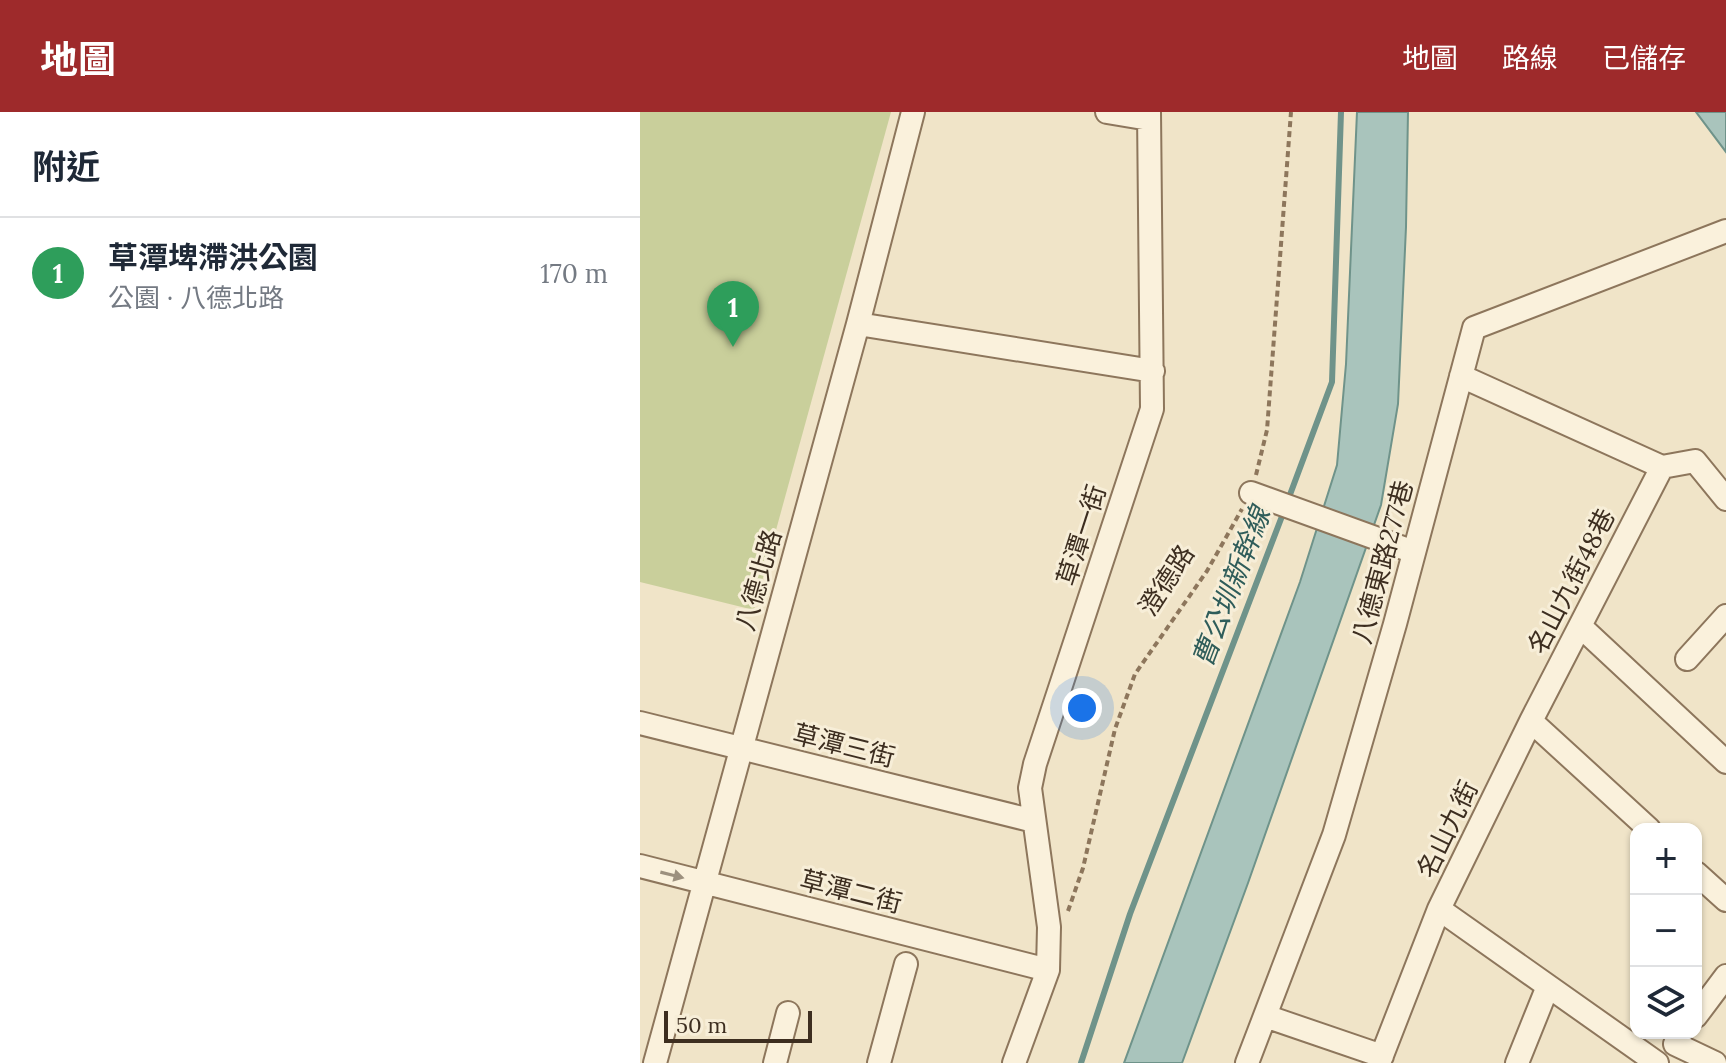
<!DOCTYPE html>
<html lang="zh-TW">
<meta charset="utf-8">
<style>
body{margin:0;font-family:Lora,"Noto Sans TC",serif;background:#f6f6f7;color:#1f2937}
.controls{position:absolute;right:24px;bottom:24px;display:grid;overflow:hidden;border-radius:16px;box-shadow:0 2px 6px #0004}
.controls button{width:72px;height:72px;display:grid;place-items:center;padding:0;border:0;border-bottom:2px solid #e0e1e3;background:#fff;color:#1f2937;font:40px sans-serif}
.scale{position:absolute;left:24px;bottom:20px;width:148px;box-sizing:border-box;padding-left:8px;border:4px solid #3d2e20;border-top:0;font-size:22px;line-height:28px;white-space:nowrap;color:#3d2e20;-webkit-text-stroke:6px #f7eed8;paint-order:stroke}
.you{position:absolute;left:442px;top:596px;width:28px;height:28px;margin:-20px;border:6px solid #fff;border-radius:50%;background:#1a73e8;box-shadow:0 0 0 12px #1a73e833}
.badge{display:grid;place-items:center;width:52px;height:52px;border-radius:50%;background:#9e2a2b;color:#fff;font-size:26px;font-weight:700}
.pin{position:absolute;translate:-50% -66px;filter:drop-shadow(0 2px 4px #0008)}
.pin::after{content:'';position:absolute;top:42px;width:28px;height:24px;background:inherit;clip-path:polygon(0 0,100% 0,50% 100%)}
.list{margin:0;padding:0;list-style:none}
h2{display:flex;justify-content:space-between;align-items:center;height:104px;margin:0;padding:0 32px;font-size:34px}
h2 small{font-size:26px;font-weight:400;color:#747a83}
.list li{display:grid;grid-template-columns:52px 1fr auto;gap:24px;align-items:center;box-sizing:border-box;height:112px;padding:0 32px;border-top:2px solid #e0e1e3}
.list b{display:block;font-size:30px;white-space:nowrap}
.list p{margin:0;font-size:26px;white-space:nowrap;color:#747a83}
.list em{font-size:26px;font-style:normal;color:#747a83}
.icon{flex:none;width:44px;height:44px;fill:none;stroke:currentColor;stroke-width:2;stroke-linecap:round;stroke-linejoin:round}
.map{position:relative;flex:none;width:1086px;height:951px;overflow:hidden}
header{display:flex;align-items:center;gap:48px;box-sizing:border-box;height:112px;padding:0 40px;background:#9e2a2b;color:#fff}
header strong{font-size:38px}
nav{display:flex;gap:44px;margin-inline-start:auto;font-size:28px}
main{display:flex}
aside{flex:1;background:#fff}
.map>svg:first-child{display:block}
.green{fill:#c9cf9b}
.water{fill:#a9c4bc;stroke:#6f938a;stroke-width:2}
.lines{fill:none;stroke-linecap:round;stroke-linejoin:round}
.stream{stroke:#6f938a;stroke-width:6}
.minor-casing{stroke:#8d765c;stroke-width:26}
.path{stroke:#8d765c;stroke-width:4;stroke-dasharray:6 4;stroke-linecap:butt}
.minor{stroke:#faf1dc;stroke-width:22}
.oneway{fill:#9c907e}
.labels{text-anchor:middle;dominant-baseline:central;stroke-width:6;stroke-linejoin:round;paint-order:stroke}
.street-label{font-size:26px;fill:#3d2e20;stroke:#f7eed8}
.water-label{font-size:28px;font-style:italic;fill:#2f5d5a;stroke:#f7eed8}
</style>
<header>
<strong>地圖</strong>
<nav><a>地圖</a><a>路線</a><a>已儲存</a></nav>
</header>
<main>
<aside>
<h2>附近<small></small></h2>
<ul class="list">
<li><span class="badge" style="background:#2e9e5b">1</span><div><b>草潭埤滯洪公園</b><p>公園 · 八德北路</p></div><em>170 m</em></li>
</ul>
</aside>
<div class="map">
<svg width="1086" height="951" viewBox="0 0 1086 951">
<rect width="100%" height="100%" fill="#f0e4c8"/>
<!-- green -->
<path class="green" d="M 0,0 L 251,0 L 114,498 L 0,470 Z"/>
<!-- water -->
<path class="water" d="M 717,0 L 768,0 L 766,115 L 758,292 L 741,393 L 608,771 L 542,951 L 484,951 L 660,470 L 697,353 L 706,252 Z
M 1056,0 L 1086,0 L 1086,40 Z"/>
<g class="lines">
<!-- stream -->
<path class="stream" d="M 648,388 L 692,270 L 701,0
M 441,951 L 490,802 L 644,399"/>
<!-- minor casing -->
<g class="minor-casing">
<path id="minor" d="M 467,0 L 509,7
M 218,212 L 513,259
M 821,264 L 1022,355 L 1055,349 L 1086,387
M 611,381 L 774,440
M 940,514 L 1086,650
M 1047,547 L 1086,504
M 891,609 L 1022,355
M 0,611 L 394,709
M 1009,717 L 891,609 L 799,797 L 1017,951
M 0,754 L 408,858
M 1056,761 L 1086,788
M 625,904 L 742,944
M 1056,904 L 1086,864
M 1035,932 L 1075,951
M 15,951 L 218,212 L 273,0
M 135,951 L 148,901
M 239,951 L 266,852
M 374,951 L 408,858 L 409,815 L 390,676 L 395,652 L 512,297 L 509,0
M 607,951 L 694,723 L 755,512 L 834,216 L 1086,119
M 739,951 L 799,797
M 877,951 L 908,874"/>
</g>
<!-- path -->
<path class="path" d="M 616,363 L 627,318 L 651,0
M 428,799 L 443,756 L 475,617 L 495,562 L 567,459 L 602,397"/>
<!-- minor -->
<use href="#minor" class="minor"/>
</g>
<!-- one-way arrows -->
<defs><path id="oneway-solid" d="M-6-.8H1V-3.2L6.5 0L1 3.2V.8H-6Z" transform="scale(2)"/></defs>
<use class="oneway" href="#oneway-solid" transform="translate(32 763) rotate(14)"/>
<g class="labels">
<!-- street labels -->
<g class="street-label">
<text transform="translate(441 423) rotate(-72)">草潭一街</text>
<text transform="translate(742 450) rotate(-75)">八德東路277巷</text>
<text transform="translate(118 468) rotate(-74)">八德北路</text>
<text transform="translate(526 468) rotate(-57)">澄德路</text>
<text transform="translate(931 469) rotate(-63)">名山九街48巷</text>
<text transform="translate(204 633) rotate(14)">草潭三街</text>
<text transform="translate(807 717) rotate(-64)">名山九街</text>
<text transform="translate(211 779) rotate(14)">草潭二街</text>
</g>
<!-- water labels -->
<g class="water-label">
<text transform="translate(591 475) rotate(-69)">曹公圳新幹線</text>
</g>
</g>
</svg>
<div class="controls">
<button>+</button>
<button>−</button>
<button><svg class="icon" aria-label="layers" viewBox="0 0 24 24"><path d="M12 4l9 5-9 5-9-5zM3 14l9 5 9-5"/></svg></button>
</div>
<div class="scale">50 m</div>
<div class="you"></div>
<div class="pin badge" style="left:93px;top:235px;background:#2e9e5b">1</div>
</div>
</main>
